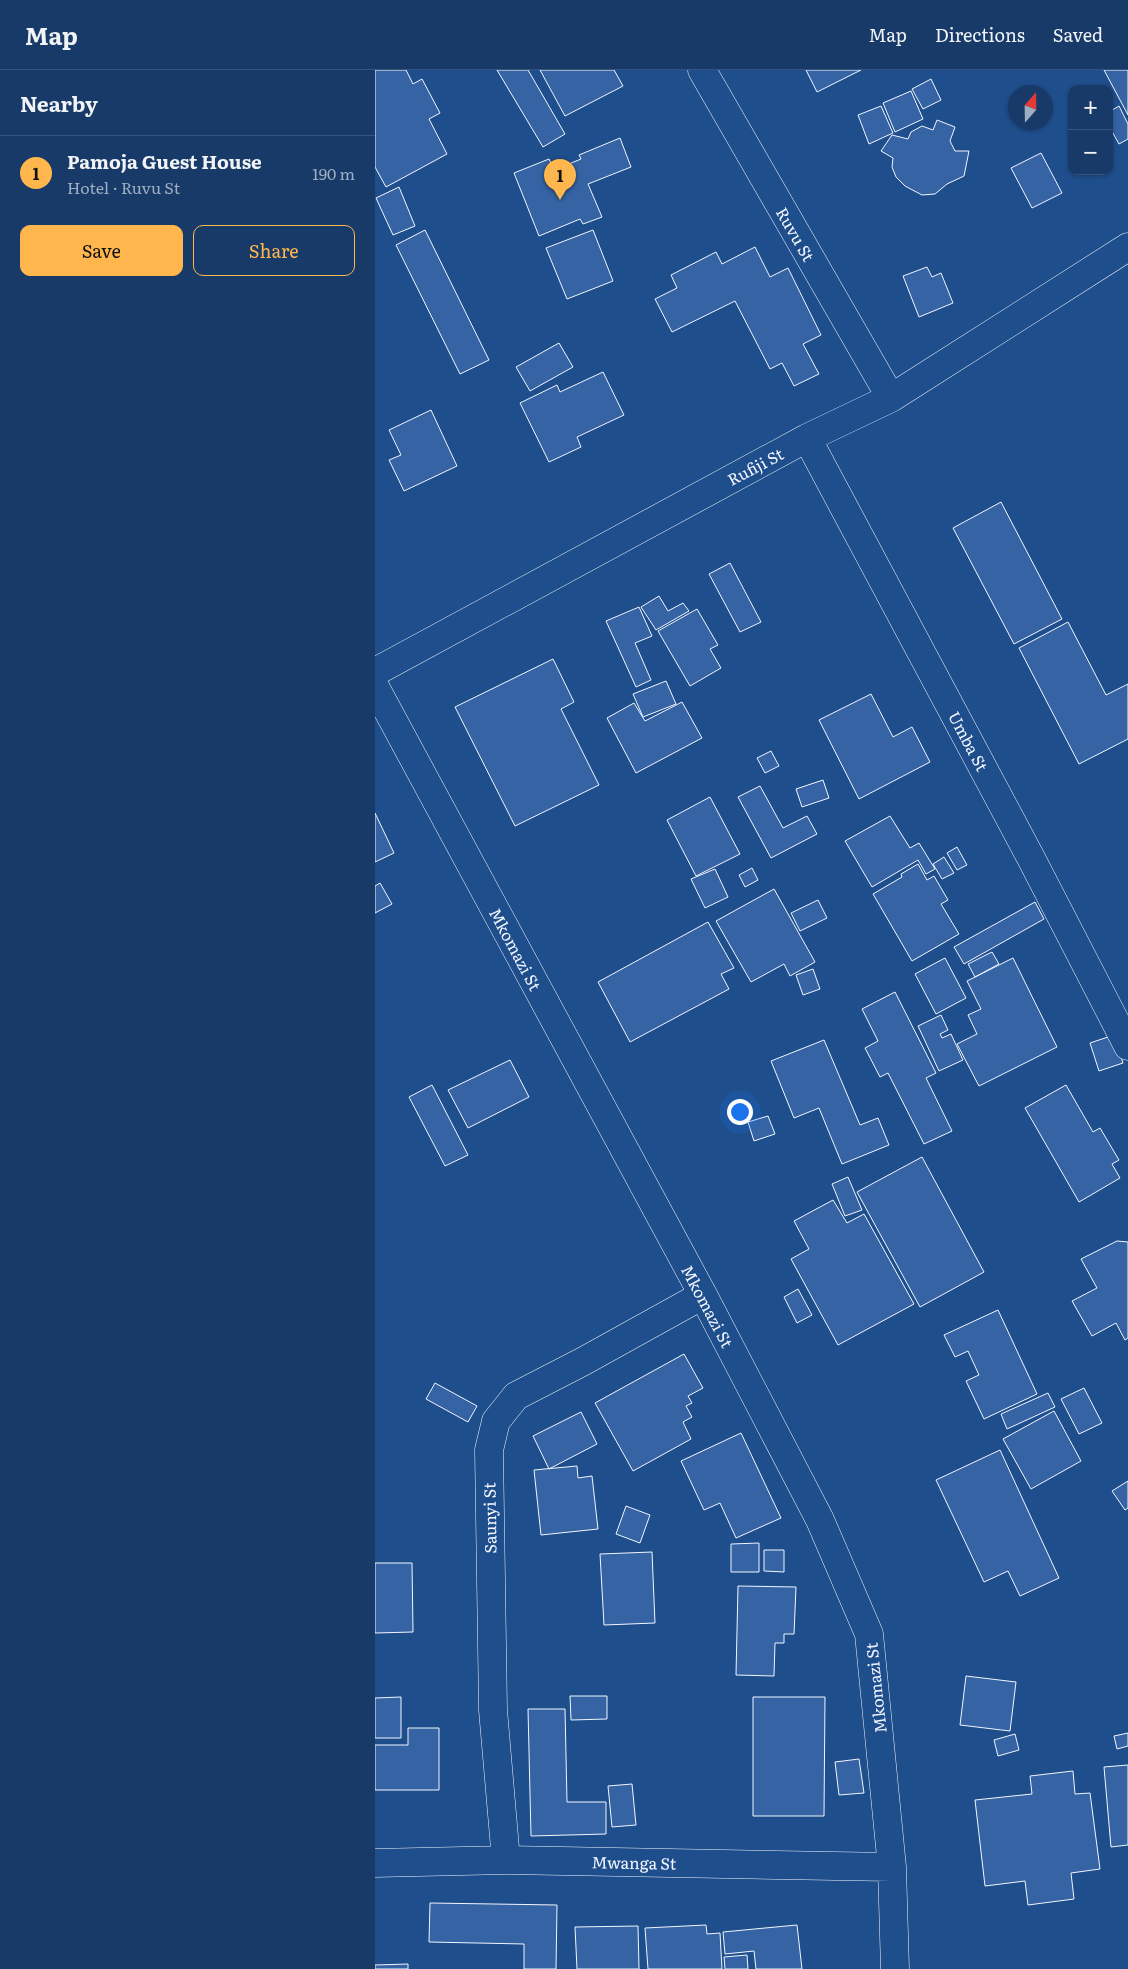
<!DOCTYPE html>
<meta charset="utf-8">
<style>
body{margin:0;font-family:Literata,serif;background:#20416f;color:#f1f3f6}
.controls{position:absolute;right:15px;top:15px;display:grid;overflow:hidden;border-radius:10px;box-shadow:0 1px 4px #0004}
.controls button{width:45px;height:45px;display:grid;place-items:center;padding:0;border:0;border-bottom:1px solid #36547d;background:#173a69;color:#f1f3f6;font:25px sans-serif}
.compass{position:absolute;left:633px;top:15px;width:45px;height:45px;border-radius:50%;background:#173a69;box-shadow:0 1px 4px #0004;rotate:20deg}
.you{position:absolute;left:364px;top:1041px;width:18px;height:18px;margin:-12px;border:4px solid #fff;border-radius:50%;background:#1a73e8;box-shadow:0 0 0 8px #1a73e833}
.badge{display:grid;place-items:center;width:32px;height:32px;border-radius:50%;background:#ffb74d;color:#111;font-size:16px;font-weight:700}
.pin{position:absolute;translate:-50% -41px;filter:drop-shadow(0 1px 2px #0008)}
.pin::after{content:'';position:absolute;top:26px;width:18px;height:15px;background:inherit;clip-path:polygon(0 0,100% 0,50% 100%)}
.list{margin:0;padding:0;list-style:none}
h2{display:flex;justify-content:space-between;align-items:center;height:65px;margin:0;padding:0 20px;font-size:21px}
h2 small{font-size:16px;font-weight:400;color:#9eadc0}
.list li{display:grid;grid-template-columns:32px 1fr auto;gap:15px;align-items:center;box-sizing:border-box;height:75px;padding:0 20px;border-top:1px solid #36547d}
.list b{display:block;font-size:19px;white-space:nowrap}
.list p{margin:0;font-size:16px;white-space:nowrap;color:#9eadc0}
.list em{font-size:16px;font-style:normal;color:#9eadc0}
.actions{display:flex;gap:10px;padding:15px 20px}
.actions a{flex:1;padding:11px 0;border:1px solid #ffb74d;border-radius:10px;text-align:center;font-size:18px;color:#ffb74d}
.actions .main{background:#ffb74d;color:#111}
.map{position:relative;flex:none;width:753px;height:1899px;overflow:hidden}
header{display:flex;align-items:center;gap:30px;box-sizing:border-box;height:70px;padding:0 25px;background:#173a69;border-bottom:1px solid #36547d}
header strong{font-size:24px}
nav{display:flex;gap:28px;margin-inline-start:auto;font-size:18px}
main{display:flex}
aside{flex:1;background:#173a69}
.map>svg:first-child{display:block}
.building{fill:#3563a3;stroke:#f2f6ff}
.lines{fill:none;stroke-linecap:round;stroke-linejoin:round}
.minor-casing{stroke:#f2f6ff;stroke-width:29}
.minor{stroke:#1f4e8c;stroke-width:28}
.labels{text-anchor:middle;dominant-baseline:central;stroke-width:4;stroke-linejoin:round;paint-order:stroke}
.street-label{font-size:16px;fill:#f2f6ff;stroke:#1f4e8c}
</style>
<header>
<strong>Map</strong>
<nav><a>Map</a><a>Directions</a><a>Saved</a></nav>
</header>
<main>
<aside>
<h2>Nearby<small></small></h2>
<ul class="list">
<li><span class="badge">1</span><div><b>Pamoja Guest House</b><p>Hotel · Ruvu St</p></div><em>190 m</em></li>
</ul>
<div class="actions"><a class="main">Save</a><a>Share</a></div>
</aside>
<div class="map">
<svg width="753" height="1899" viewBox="0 0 753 1899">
<rect width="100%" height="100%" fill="#1f4e8c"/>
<!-- building -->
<path class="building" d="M 0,0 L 31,0 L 38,14 L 47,9 L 65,43 L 54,49 L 72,84 L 11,117 L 0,97 Z
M 122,0 L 153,0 L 190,64 L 168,77 Z
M 165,0 L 239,0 L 248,16 L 190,46 Z
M 431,0 L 486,0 L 442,22 Z
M 729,0 L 753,0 L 753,45 Z
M 556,9 L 566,30 L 548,39 L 537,19 Z
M 536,21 L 548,49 L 520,62 L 508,33 Z
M 506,36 L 518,63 L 494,74 L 483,45 Z
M 744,36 L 753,54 L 753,69 L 744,74 L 734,56 L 734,42 Z
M 562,50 L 580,57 L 575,71 L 580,81 L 594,81 L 589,106 L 572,114 L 560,124 L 547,125 L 530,116 L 521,107 L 517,97 L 518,88 L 506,81 L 517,65 L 533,69 L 536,62 L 547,56 L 558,60 Z
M 245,68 L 256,97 L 213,114 L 227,147 L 208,154 L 205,149 L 164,166 L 139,103 L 174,89 L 179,100 L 206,89 L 204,85 Z
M 666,83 L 687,123 L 657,138 L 636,98 Z
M 24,117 L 40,156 L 18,165 L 1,128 Z
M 50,160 L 114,290 L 85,304 L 21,175 Z
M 218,160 L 238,211 L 192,229 L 171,178 Z
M 380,177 L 395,207 L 413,198 L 446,265 L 428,274 L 444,304 L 419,316 L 407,293 L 395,299 L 360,231 L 297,262 L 280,229 L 302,218 L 296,205 L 341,182 L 347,194 Z
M 552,197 L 557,207 L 566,203 L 578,233 L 544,247 L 528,206 Z
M 184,273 L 198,297 L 155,321 L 141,297 Z
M 228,302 L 249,345 L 202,367 L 206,377 L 174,392 L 145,333 L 182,315 L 185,322 Z
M 56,340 L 82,396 L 29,421 L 14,390 L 26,385 L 14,360 Z
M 626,432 L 687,549 L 639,574 L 578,458 Z
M 355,493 L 386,552 L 365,562 L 334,504 Z
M 284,526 L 293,541 L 308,533 L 314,541 L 281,560 L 266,537 Z
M 264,537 L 277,566 L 260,573 L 276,610 L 261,617 L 231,551 Z
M 322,539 L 343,575 L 335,579 L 346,598 L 315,616 L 283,561 Z
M 693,552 L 731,625 L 753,614 L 753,669 L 704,694 L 644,578 Z
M 178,589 L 199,632 L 186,639 L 224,715 L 140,756 L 80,637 Z
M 291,611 L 301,634 L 268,647 L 258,624 Z
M 496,624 L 518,667 L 537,657 L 555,692 L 484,729 L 444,650 Z
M 307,632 L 327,668 L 261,703 L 232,648 L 259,633 L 270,651 Z
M 396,681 L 404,696 L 390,703 L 382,688 Z
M 448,710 L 454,728 L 427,737 L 421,719 Z
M 385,716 L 408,758 L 432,746 L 442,764 L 396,788 L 363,727 Z
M 335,727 L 365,784 L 321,806 L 292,750 Z
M 0,743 L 19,783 L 0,792 Z
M 515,746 L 535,778 L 544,773 L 560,799 L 551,804 L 543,790 L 497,817 L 470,771 Z
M 582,777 L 592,795 L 582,800 L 572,783 Z
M 569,787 L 579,803 L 567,809 L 558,794 Z
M 543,794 L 552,810 L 559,806 L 573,830 L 566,834 L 584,864 L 537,891 L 498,824 L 527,807 L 526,804 Z
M 377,798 L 383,810 L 370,817 L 364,805 Z
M 340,799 L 353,827 L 330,838 L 316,809 Z
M 5,813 L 17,834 L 0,843 L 0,816 Z
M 399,819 L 440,892 L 415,906 L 409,894 L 376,912 L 341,851 Z
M 443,830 L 452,848 L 425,861 L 416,843 Z
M 660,832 L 669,849 L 589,894 L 579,877 Z
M 333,852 L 359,898 L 346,904 L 354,919 L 255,972 L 223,912 Z
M 617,882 L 624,894 L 600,907 L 593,894 Z
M 570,888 L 591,928 L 561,944 L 540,904 Z
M 638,888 L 682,977 L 604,1016 L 582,974 L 602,964 L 593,945 L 606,939 L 592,911 Z
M 438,899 L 445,919 L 428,925 L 421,905 Z
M 520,922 L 561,1003 L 551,1008 L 577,1061 L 549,1074 L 513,1003 L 505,1007 L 490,978 L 503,971 L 487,939 Z
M 566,945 L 573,960 L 565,964 L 567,968 L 576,964 L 588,990 L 564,1001 L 543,956 Z
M 739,965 L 748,993 L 724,1001 L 715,973 Z
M 449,970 L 485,1055 L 503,1048 L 514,1075 L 467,1094 L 444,1038 L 419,1048 L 396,991 Z
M 135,990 L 154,1027 L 93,1058 L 73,1020 Z
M 57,1015 L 93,1085 L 70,1096 L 34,1027 Z
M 691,1015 L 718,1062 L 725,1058 L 744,1090 L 737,1094 L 745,1108 L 704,1132 L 650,1038 Z
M 393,1046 L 400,1064 L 379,1071 L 373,1052 Z
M 547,1087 L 609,1202 L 545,1237 L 482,1122 Z
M 473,1107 L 487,1140 L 470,1146 L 457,1114 Z
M 458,1130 L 472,1153 L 489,1144 L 539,1234 L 463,1275 L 416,1189 L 434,1179 L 419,1151 Z
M 742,1171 L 753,1172 L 753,1268 L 750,1270 L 741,1253 L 717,1266 L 697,1231 L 722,1218 L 706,1189 Z
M 423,1219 L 437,1245 L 422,1253 L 409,1227 Z
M 623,1240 L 662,1324 L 609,1349 L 591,1311 L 604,1305 L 593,1281 L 580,1287 L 569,1265 Z
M 309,1284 L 328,1318 L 313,1326 L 317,1333 L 311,1336 L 317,1347 L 308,1352 L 316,1369 L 258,1401 L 220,1333 Z
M 60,1313 L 102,1336 L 93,1352 L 51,1329 Z
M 709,1318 L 727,1353 L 704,1364 L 686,1329 Z
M 673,1323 L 680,1337 L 632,1359 L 626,1344 Z
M 679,1341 L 706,1391 L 656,1419 L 628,1369 Z
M 206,1342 L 222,1374 L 174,1399 L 158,1366 Z
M 366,1363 L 406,1448 L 361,1468 L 345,1433 L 329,1440 L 306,1391 Z
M 625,1380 L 684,1508 L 645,1526 L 633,1501 L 609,1512 L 561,1410 Z
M 202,1396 L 203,1408 L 217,1406 L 223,1459 L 166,1465 L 159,1400 Z
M 753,1411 L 753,1438 L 750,1440 L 737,1421 Z
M 251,1436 L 275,1445 L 265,1473 L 241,1464 Z
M 384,1473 L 384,1502 L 356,1502 L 356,1474 Z
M 389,1480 L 409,1480 L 409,1502 L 389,1501 Z
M 277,1482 L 280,1553 L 229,1555 L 225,1484 Z
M 0,1493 L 37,1493 L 38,1562 L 0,1563 Z
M 363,1516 L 421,1517 L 419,1564 L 409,1564 L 409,1573 L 400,1573 L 399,1606 L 361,1605 Z
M 591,1606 L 641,1612 L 635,1661 L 585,1655 Z
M 195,1626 L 232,1626 L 232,1649 L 196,1650 Z
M 26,1627 L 26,1668 L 0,1668 L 0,1628 Z
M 378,1627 L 450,1627 L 449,1746 L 378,1746 Z
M 153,1639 L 190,1639 L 192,1732 L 231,1732 L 231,1764 L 156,1766 Z
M 33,1658 L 64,1658 L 64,1720 L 0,1720 L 0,1675 L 33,1675 Z
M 753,1663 L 753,1676 L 742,1679 L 739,1666 Z
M 640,1664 L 644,1680 L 623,1686 L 619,1670 Z
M 484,1689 L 489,1723 L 464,1725 L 460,1692 Z
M 753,1695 L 753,1775 L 736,1777 L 729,1697 Z
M 698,1701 L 700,1724 L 715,1723 L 725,1799 L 696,1803 L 699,1829 L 653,1835 L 650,1811 L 610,1816 L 600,1730 L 657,1724 L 655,1706 Z
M 257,1714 L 261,1755 L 237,1757 L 233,1716 Z
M 55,1833 L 182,1835 L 181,1899 L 149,1899 L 149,1874 L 54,1872 Z
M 331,1855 L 332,1864 L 345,1863 L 347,1899 L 273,1899 L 270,1858 Z
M 422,1855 L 427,1899 L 381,1899 L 379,1881 L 350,1884 L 348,1862 Z
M 263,1856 L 264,1899 L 202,1899 L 200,1857 Z
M 372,1885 L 373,1899 L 350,1899 L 349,1887 Z
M 33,1894 L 33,1899 L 0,1899 L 0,1895 Z"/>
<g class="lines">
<!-- minor casing -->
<g class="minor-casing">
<path id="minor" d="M 327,0 L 516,328
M 432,368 L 656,788 L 753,976
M 0,602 L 432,368 L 516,328 L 753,177
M 0,617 L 328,1225 L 445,1450 L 494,1564 L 517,1797 L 520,1899
M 131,1790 L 118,1640 L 114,1380 L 121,1351 L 141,1326 L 207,1292 L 328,1225
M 0,1793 L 131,1790 L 517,1797"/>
</g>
<!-- minor -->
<use href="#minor" class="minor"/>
</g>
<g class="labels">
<!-- street labels -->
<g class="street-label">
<text transform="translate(421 164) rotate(60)">Ruvu St</text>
<text transform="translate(380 396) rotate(-28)">Rufiji St</text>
<text transform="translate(594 671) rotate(62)">Umba St</text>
<text transform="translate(141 879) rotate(62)">Mkomazi St</text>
<text transform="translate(333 1236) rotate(62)">Mkomazi St</text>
<text transform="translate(114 1448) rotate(-91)">Saunyi St</text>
<text transform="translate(500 1618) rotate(-96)">Mkomazi St</text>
<text transform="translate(259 1792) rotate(1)">Mwanga St</text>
</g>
</g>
</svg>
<div class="controls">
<button>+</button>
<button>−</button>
</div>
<svg class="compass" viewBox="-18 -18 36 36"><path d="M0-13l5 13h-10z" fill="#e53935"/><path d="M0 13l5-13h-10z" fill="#9eadc0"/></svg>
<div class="you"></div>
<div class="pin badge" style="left:185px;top:130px">1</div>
</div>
</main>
